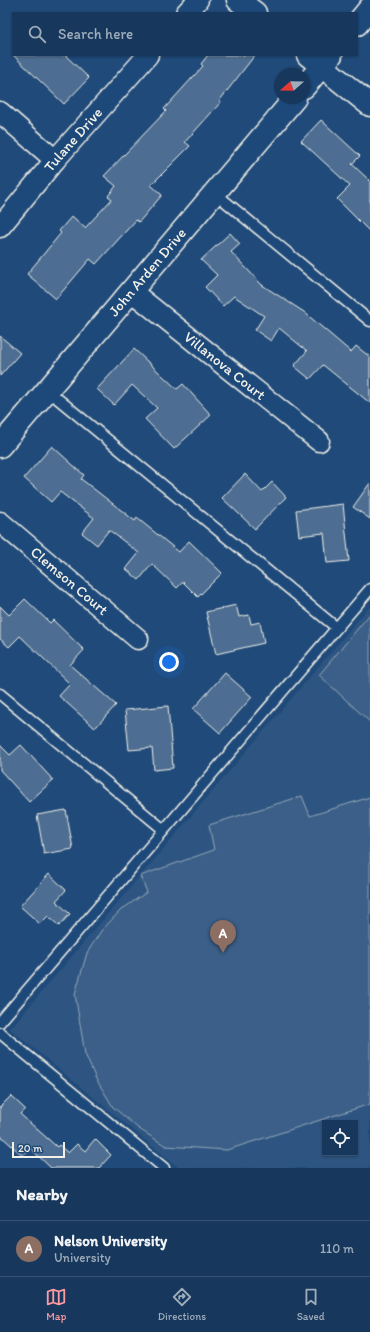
<!DOCTYPE html>
<style>
body{margin:0;font-family:Itim,sans-serif;background:#244365;color:#f1f3f6}
.controls{position:absolute;right:12px;bottom:12px;display:grid;overflow:hidden;border-radius:0px;box-shadow:0 1px 3px #0004}
.controls button{width:36px;height:36px;display:grid;place-items:center;padding:0;border:0;border-bottom:1px solid #365272;background:#17385c;color:#f1f3f6;font:20px sans-serif}
.compass{position:absolute;left:274px;top:68px;width:36px;height:36px;border-radius:50%;background:#17385c;box-shadow:0 1px 3px #0004;rotate:250deg}
.scale{position:absolute;left:12px;bottom:10px;width:53px;box-sizing:border-box;padding-left:4px;border:2px solid #f4f1e8;border-top:0;font-size:11px;line-height:14px;white-space:nowrap;color:#f4f1e8;-webkit-text-stroke:3px #1f4a7a;paint-order:stroke}
.you{position:absolute;left:169px;top:662px;width:14px;height:14px;margin:-10px;border:3px solid #fff;border-radius:50%;background:#1a73e8;box-shadow:0 0 0 6px #1a73e833}
.badge{display:grid;place-items:center;width:26px;height:26px;border-radius:50%;background:#ff9aa2;color:#fff;font-size:13px;font-weight:700}
.pin{position:absolute;translate:-50% -33px;filter:drop-shadow(0 1px 2px #0008)}
.pin::after{content:'';position:absolute;top:21px;width:14px;height:12px;background:inherit;clip-path:polygon(0 0,100% 0,50% 100%)}
.list{margin:0;padding:0;list-style:none}
h2{display:flex;justify-content:space-between;align-items:center;height:52px;margin:0;padding:0 16px;font-size:17px}
h2 small{font-size:13px;font-weight:400;color:#9eacbb}
.list li{display:grid;grid-template-columns:26px 1fr auto;gap:12px;align-items:center;box-sizing:border-box;height:56px;padding:0 16px;border-top:1px solid #365272}
.list b{display:block;font-size:15px;white-space:nowrap}
.list p{margin:0;font-size:13px;white-space:nowrap;color:#9eacbb}
.list em{font-size:13px;font-style:normal;color:#9eacbb}
.icon{flex:none;width:22px;height:22px;fill:none;stroke:currentColor;stroke-width:2;stroke-linecap:round;stroke-linejoin:round}
.map{position:relative;flex:none;width:370px;height:1168px;overflow:hidden}
.search{position:absolute;background:#17385c;box-shadow:0 1px 3px #0004;left:12px;right:12px;top:12px;height:44px;display:flex;align-items:center;gap:10px;box-sizing:border-box;padding:0 14px;border-radius:0px;color:#9eacbb;font-size:15px}
.sheet{height:108px;background:#17385c}
nav{display:flex;justify-content:space-around;align-items:center;box-sizing:border-box;height:56px;border-top:1px solid #365272;background:#17385c;font-size:11px;color:#9eacbb}
nav a{display:grid;justify-items:center;gap:2px}
nav .on{color:#ff9aa2}
.map>svg:first-child{display:block}
.built{fill:#2d5581;fill-rule:evenodd}
.green{fill:#3a5f88;stroke:#97a8b8}
.building{fill:#4d6e92;stroke:#f4f1e8}
.lines{fill:none;stroke-linecap:round;stroke-linejoin:round}
.service-casing{stroke:#f4f1e8;stroke-width:13}
.minor-casing{stroke:#f4f1e8;stroke-width:23}
.tertiary-casing{stroke:#f4f1e8;stroke-width:25}
.service{stroke:#1f4a7a;stroke-width:10}
.minor{stroke:#1f4a7a;stroke-width:20}
.tertiary{stroke:#1f4a7a;stroke-width:22}
.labels{text-anchor:middle;dominant-baseline:central;stroke-width:3;stroke-linejoin:round;paint-order:stroke}
.street-label{font-size:15px;fill:#f4f1e8;stroke:#1f4a7a}
</style>
<div class="map">
<svg width="370" height="1168" viewBox="0 0 370 1168">
<rect width="100%" height="100%" fill="#1f4a7a"/>
<filter id="ink" filterUnits="userSpaceOnUse"><feTurbulence type="fractalNoise" baseFrequency=".025" numOctaves="2"/><feDisplacementMap in="SourceGraphic" scale="8" xChannelSelector="R" yChannelSelector="G"/><feConvolveMatrix kernelMatrix="1 2 1 2 8 2 1 2 1" color-interpolation-filters="sRGB"/></filter>
<g filter="url(#ink)">
<!-- built -->
<path class="built" d="M 370,606 L 370,1168 L 179,1168 L 10,1029 ZM 325,1123 L 355,1123 L 355,1153 L 325,1153 Z"/>
<!-- green -->
<path class="green" d="M 370,614 L 370,722 L 319,675 Z
M 302,796 L 310,816 L 370,797 L 370,1104 L 227,1150 L 166,1146 L 139,1129 L 113,1107 L 96,1079 L 85,1054 L 75,994 L 87,953 L 101,931 L 121,910 L 147,892 L 140,876 L 214,850 L 209,825 Z"/>
<!-- building -->
<path class="building" d="M 13,55 L 65,55 L 89,78 L 64,104 Z
M 208,55 L 255,55 L 220,100 L 221,102 L 185,142 L 190,146 L 151,185 L 162,195 L 139,222 L 136,220 L 96,264 L 90,259 L 56,299 L 27,274 L 61,233 L 59,231 L 72,216 L 85,228 L 112,199 L 108,196 L 116,186 L 104,176 L 166,111 L 164,109 L 203,66 L 201,64 Z
M 321,120 L 360,156 L 352,164 L 370,181 L 370,232 L 337,199 L 350,186 L 301,141 Z
M 230,233 L 240,244 L 231,252 L 262,285 L 304,312 L 351,352 L 356,346 L 370,357 L 370,403 L 323,365 L 310,379 L 294,366 L 307,351 L 279,328 L 271,341 L 255,330 L 264,316 L 234,296 L 223,306 L 205,287 L 217,275 L 201,260 Z
M 0,336 L 20,353 L 0,376 Z
M 134,349 L 177,389 L 183,384 L 211,415 L 174,449 L 145,419 L 157,408 L 132,385 L 114,405 L 97,389 Z
M 52,446 L 84,475 L 81,479 L 135,521 L 137,518 L 179,552 L 189,541 L 222,573 L 198,597 L 183,582 L 177,588 L 152,564 L 139,580 L 126,569 L 139,553 L 109,530 L 97,545 L 82,533 L 94,518 L 60,492 L 51,502 L 24,478 Z
M 245,474 L 262,492 L 272,482 L 286,497 L 255,529 L 222,498 Z
M 370,483 L 370,519 L 353,507 Z
M 343,504 L 349,561 L 327,563 L 324,533 L 299,536 L 296,510 Z
M 25,599 L 50,623 L 53,620 L 84,650 L 70,665 L 116,705 L 95,728 L 59,696 L 70,684 L 20,636 L 9,647 L 0,639 L 0,606 L 9,615 Z
M 236,605 L 239,617 L 249,615 L 251,624 L 260,622 L 264,643 L 216,654 L 206,612 Z
M 225,673 L 252,697 L 220,733 L 193,709 Z
M 168,706 L 173,768 L 154,770 L 152,748 L 129,750 L 125,710 Z
M 0,745 L 10,755 L 21,745 L 53,780 L 29,802 L 0,770 Z
M 66,810 L 73,849 L 44,854 L 37,815 Z
M 49,874 L 66,890 L 56,901 L 70,914 L 59,926 L 48,916 L 40,924 L 20,906 Z
M 11,1096 L 25,1109 L 20,1114 L 57,1147 L 59,1145 L 68,1153 L 77,1144 L 85,1151 L 95,1139 L 111,1155 L 99,1168 L 51,1168 L 30,1148 L 23,1156 L 0,1135 L 0,1107 Z"/>
<g class="lines">
<!-- service casing -->
<g class="service-casing">
<path id="service" d="M 215,193 L 370,321
M 47,390 L 337,628
M 0,694 L 164,830
M 0,1022 L 370,589
M 0,1033 L 164,1168"/>
</g>
<!-- minor casing -->
<g class="minor-casing">
<g id="minor">
<path d="M 186,13 L 198,0"/>
<path d="M 0,112 L 55,160"/>
<path id="s1" d="M 0,227 L 55,160 L 148,55"/>
<path id="s2" d="M 131,291 L 319,441"/>
<path id="s3" d="M 0,522 L 138,639"/>
</g>
</g>
<!-- tertiary casing -->
<g class="tertiary-casing">
<g id="tertiary">
<path d="M 238,0 L 255,13"/>
<path d="M 357,24 L 370,8"/>
<path d="M 308,55 L 370,105"/>
<path d="M 304,87 L 331,55"/>
<path id="s4" d="M 0,446 L 295,98"/>
</g>
</g>
<!-- service -->
<use href="#service" class="service"/>
<!-- minor -->
<use href="#minor" class="minor"/>
<!-- tertiary -->
<use href="#tertiary" class="tertiary"/>
</g>
</g>
<g class="labels">
<!-- street labels -->
<g class="street-label">
<text stroke="none"><textPath href="#s1" startOffset="114">Tulane Drive</textPath></text>
<text stroke="none"><textPath href="#s4" startOffset="228">John Arden Drive</textPath></text>
<text stroke="none"><textPath href="#s2" startOffset="120">Villanova Court</textPath></text>
<text stroke="none"><textPath href="#s3" startOffset="91">Clemson Court</textPath></text>
</g>
</g>
</svg>
<div class="controls">
<button><svg class="icon" aria-label="locate" viewBox="0 0 24 24"><circle cx="12" cy="12" r="6"/><path d="M12 2v4M12 18v4M2 12h4M18 12h4"/></svg></button>
</div>
<svg class="compass" viewBox="-18 -18 36 36"><path d="M0-13l5 13h-10z" fill="#e53935"/><path d="M0 13l5-13h-10z" fill="#9eacbb"/></svg>
<div class="scale">20 m</div>
<div class="you"></div>
<div class="pin badge" style="left:223px;top:953px;background:#8d6e63">A</div>
<div class="search"><svg class="icon" aria-label="search" viewBox="0 0 24 24"><circle cx="10" cy="10" r="6"/><path d="M15 15l6 6"/></svg>Search here</div>
</div>
<section class="sheet">
<h2>Nearby<small></small></h2>
<ul class="list">
<li><span class="badge" style="background:#8d6e63">A</span><div><b>Nelson University</b><p>University</p></div><em>110 m</em></li>
</ul>
</section>
<nav>
<a class="on"><svg class="icon" aria-label="map" viewBox="0 0 24 24"><path d="M3 6l6-2 6 2 6-2v14l-6 2-6-2-6 2zM9 4v14M15 6v14"/></svg>Map</a>
<a><svg class="icon" aria-label="directions" viewBox="0 0 24 24"><path d="M12 3l9 9-9 9-9-9zM9 14v-3h6M13 9l2 2-2 2"/></svg>Directions</a>
<a><svg class="icon" aria-label="saved" viewBox="0 0 24 24"><path d="M7 4h10v16l-5-4-5 4z"/></svg>Saved</a>
</nav>
